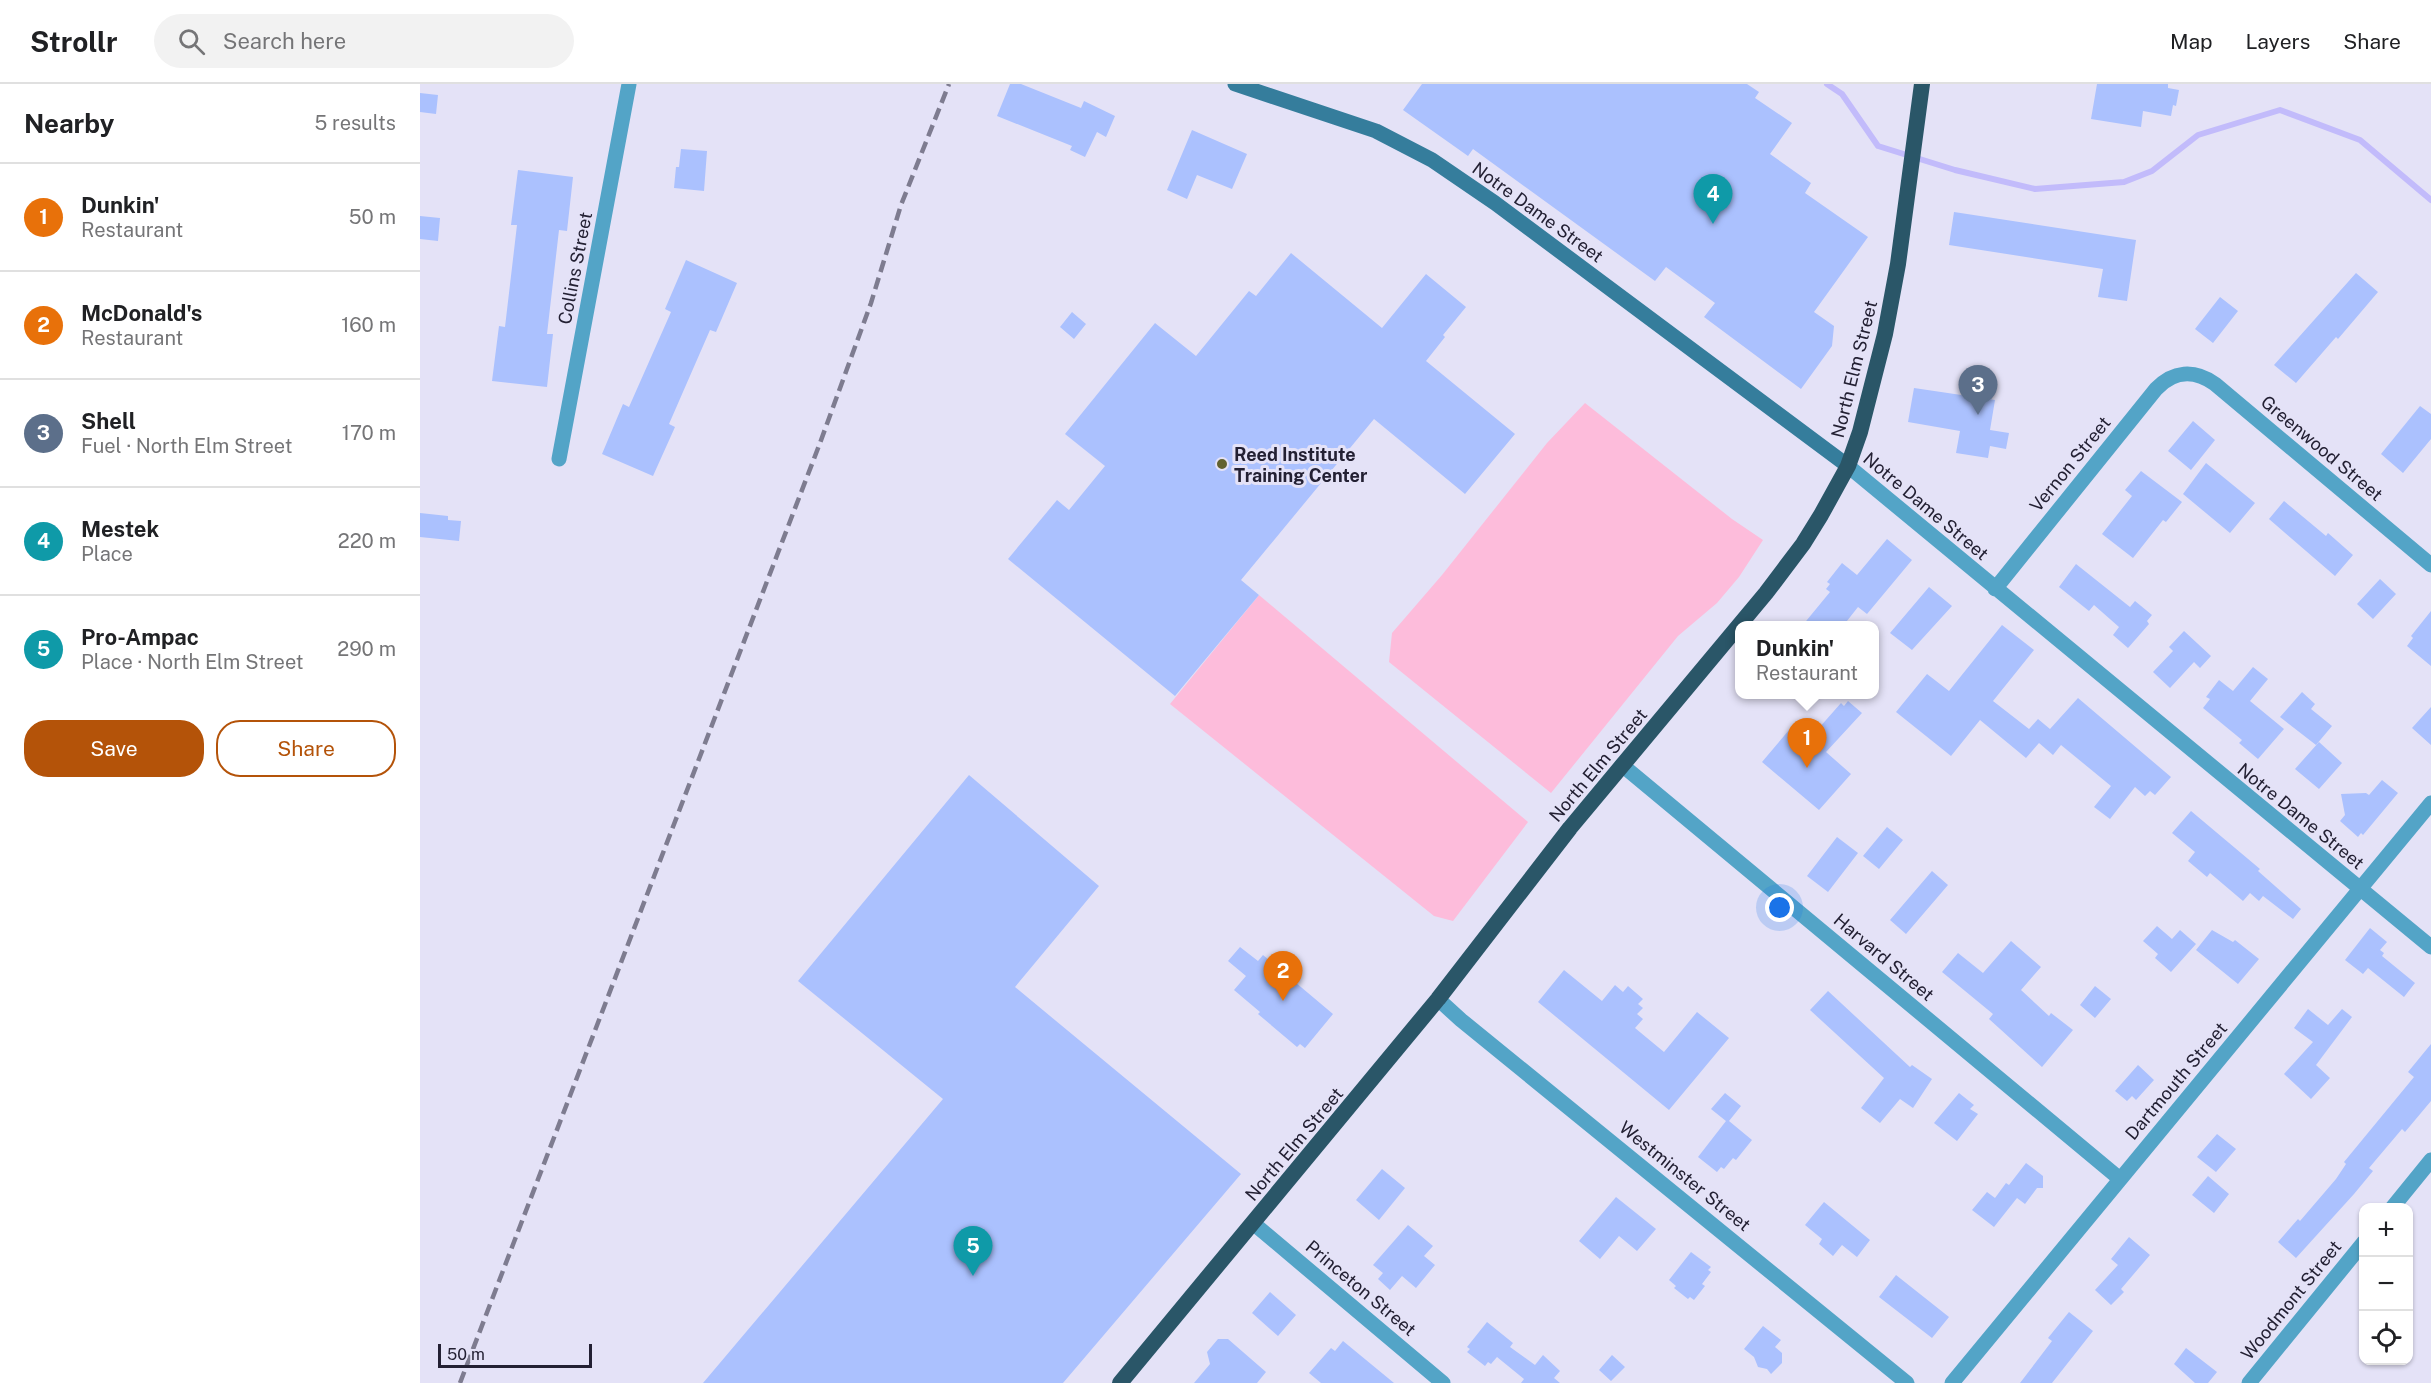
<!DOCTYPE html>
<meta charset="utf-8">
<style>
body{margin:0;font-family:"Public Sans",sans-serif;background:#f2f2f2;color:#202124}
.controls{position:absolute;right:18px;bottom:18px;display:grid;overflow:hidden;border-radius:12px;box-shadow:0 2px 4px #0004}
.controls button{width:54px;height:54px;display:grid;place-items:center;padding:0;border:0;border-bottom:2px solid #e0e0e0;background:#fff;color:#202124;font:30px sans-serif}
.scale{position:absolute;left:18px;bottom:15px;width:154px;box-sizing:border-box;padding-left:6px;border:3px solid #232033;border-top:0;font-size:16px;line-height:21px;white-space:nowrap;color:#232033;-webkit-text-stroke:4px #e4e2f7;paint-order:stroke}
.you{position:absolute;left:1360px;top:824px;width:21px;height:21px;margin:-15px;border:4px solid #fff;border-radius:50%;background:#1a73e8;box-shadow:0 0 0 9px #1a73e833}
.badge{display:grid;place-items:center;width:39px;height:39px;border-radius:50%;background:#b45309;color:#fff;font-size:20px;font-weight:700}
.pin{position:absolute;translate:-50% -50px;filter:drop-shadow(0 2px 3px #0008)}
.pin::after{content:'';position:absolute;top:32px;width:21px;height:18px;background:inherit;clip-path:polygon(0 0,100% 0,50% 100%)}
.popup{position:absolute;left:1315px;top:537px;width:144px;height:78px;box-sizing:border-box;display:grid;place-content:center;border-radius:12px;background:#fff;filter:drop-shadow(0 2px 4px #0005);font-size:20px;white-space:nowrap;color:#757577}
.popup b{font-size:22px;color:#202124}
.popup::after{content:'';position:absolute;left:50%;top:100%;margin-left:-12px;border:12px solid transparent;border-top-color:#fff}
.list{margin:0;padding:0;list-style:none}
h2{display:flex;justify-content:space-between;align-items:center;height:78px;margin:0;padding:0 24px;font-size:26px}
h2 small{font-size:20px;font-weight:400;color:#757577}
.list li{display:grid;grid-template-columns:39px 1fr auto;gap:18px;align-items:center;box-sizing:border-box;height:108px;padding:0 24px;border-top:2px solid #e0e0e0}
.list b{display:block;font-size:22px;white-space:nowrap}
.list p{margin:0;font-size:20px;white-space:nowrap;color:#757577}
.list em{font-size:20px;font-style:normal;color:#757577}
.actions{display:flex;gap:12px;padding:18px 24px}
.actions a{flex:1;padding:14px 0;border:2px solid #b45309;border-radius:24px;text-align:center;font-size:21px;color:#b45309}
.actions .main{background:#b45309;color:#fff}
.icon{flex:none;width:33px;height:33px;fill:none;stroke:currentColor;stroke-width:2;stroke-linecap:round;stroke-linejoin:round}
.map{position:relative;flex:none;width:2011px;height:1299px;overflow:hidden}
header{display:flex;align-items:center;gap:36px;box-sizing:border-box;height:84px;padding:0 30px;background:#fff;border-bottom:2px solid #e0e0e0}
header strong{font-size:28px}
nav{display:flex;gap:33px;margin-inline-start:auto;font-size:21px}
.search{width:420px;height:54px;background:#f2f2f2;display:flex;align-items:center;gap:15px;box-sizing:border-box;padding:0 21px;border-radius:33px;color:#757577;font-size:22px}
main{display:flex}
aside{flex:1;background:#fff}
.map>svg:first-child{display:block}
.green{fill:#fdbcdb}
.lines{fill:none;stroke-linecap:round;stroke-linejoin:round}
.stream{stroke:#c2bbfb;stroke-width:6}
.building{fill:#abc1fe}
.minor{stroke:#53a4c7;stroke-width:15}
.secondary{stroke:#357d9c;stroke-width:15}
.trunk{stroke:#2a5668;stroke-width:16}
.rail{stroke:#7e7c90;stroke-width:4.5;stroke-dasharray:12 6;stroke-linecap:butt}
.poi-dot{fill:#62622f;stroke:#e4e2f7;stroke-width:2}
.labels{text-anchor:middle;dominant-baseline:central;stroke-width:6;stroke-linejoin:round;paint-order:stroke}
.street-label{font-size:18px;fill:#232033;stroke:#e4e2f7}
.poi-label{font-size:18px;font-weight:bold;fill:#232033;stroke:#e4e2f7;text-anchor:start}
</style>
<header>
<strong>Strollr</strong>
<div class="search"><svg class="icon" aria-label="search" viewBox="0 0 24 24"><circle cx="10" cy="10" r="6"/><path d="M15 15l6 6"/></svg>Search here</div>
<nav><a>Map</a><a>Layers</a><a>Share</a></nav>
</header>
<main>
<aside>
<h2>Nearby<small>5 results</small></h2>
<ul class="list">
<li><span class="badge" style="background:#e8710a">1</span><div><b>Dunkin'</b><p>Restaurant</p></div><em>50 m</em></li>
<li><span class="badge" style="background:#e8710a">2</span><div><b>McDonald's</b><p>Restaurant</p></div><em>160 m</em></li>
<li><span class="badge" style="background:#5c6f8a">3</span><div><b>Shell</b><p>Fuel · North Elm Street</p></div><em>170 m</em></li>
<li><span class="badge" style="background:#0f9aa8">4</span><div><b>Mestek</b><p>Place</p></div><em>220 m</em></li>
<li><span class="badge" style="background:#0f9aa8">5</span><div><b>Pro-Ampac</b><p>Place · North Elm Street</p></div><em>290 m</em></li>
</ul>
<div class="actions"><a class="main">Save</a><a>Share</a></div>
</aside>
<div class="map">
<svg width="2011" height="1299" viewBox="0 0 2011 1299">
<rect width="100%" height="100%" fill="#e4e2f7"/>
<!-- green -->
<path class="green" d="M 1165,319 L 1312,435 L 1343,456 L 1319,493 L 1297,519 L 1258,552 L 1131,709 L 969,578 L 972,549 L 1022,491 L 1127,359 Z
M 839,511 L 1108,738 L 1033,837 L 1014,832 L 750,620 Z"/>
<g class="lines">
<!-- stream -->
<path class="stream" d="M 1407,0 L 1422,10 L 1458,62 L 1535,86 L 1615,105 L 1704,98 L 1732,87 L 1778,51 L 1860,26 L 1940,56 L 2011,116"/>
</g>
<!-- building -->
<path class="building" d="M 590,0 L 601,0 L 661,24 L 664,17 L 695,32 L 686,53 L 677,48 L 665,73 L 650,66 L 652,62 L 577,32 Z
M 1002,0 L 1327,0 L 1339,8 L 1335,14 L 1372,39 L 1350,70 L 1391,99 L 1385,109 L 1448,153 L 1394,228 L 1414,242 L 1412,262 L 1381,305 L 1284,233 L 1295,219 L 1246,183 L 1235,197 L 1053,65 L 1048,72 L 983,26 Z
M 1677,0 L 1748,0 L 1748,4 L 1759,6 L 1756,22 L 1753,21 L 1751,32 L 1723,27 L 1721,43 L 1671,35 Z
M 0,9 L 18,11 L 16,30 L 0,28 Z
M 772,46 L 827,70 L 812,105 L 777,91 L 767,115 L 747,106 Z
M 261,65 L 287,67 L 284,107 L 254,104 L 256,83 L 259,83 Z
M 98,86 L 153,93 L 147,147 L 139,146 L 127,250 L 133,250 L 127,303 L 72,297 L 79,242 L 85,243 L 97,141 L 91,141 Z
M 1534,128 L 1716,156 L 1707,217 L 1678,213 L 1683,185 L 1529,161 Z
M 0,132 L 20,134 L 18,157 L 0,155 Z
M 871,169 L 962,244 L 1006,190 L 1046,223 L 1023,251 L 1025,253 L 1006,277 L 1095,350 L 1045,410 L 954,335 L 821,496 L 839,511 L 755,612 L 588,475 L 637,416 L 649,426 L 685,382 L 645,350 L 735,239 L 776,272 L 829,207 L 836,212 Z
M 266,176 L 317,199 L 296,248 L 290,246 L 249,340 L 255,343 L 233,392 L 182,370 L 203,320 L 209,323 L 251,228 L 245,225 Z
M 1936,189 L 1958,208 L 1918,255 L 1916,253 L 1876,299 L 1854,281 Z
M 1800,213 L 1818,227 L 1793,259 L 1775,245 Z
M 652,228 L 666,240 L 654,255 L 640,243 Z
M 1494,304 L 1575,316 L 1570,346 L 1589,349 L 1586,365 L 1570,362 L 1568,374 L 1536,369 L 1540,347 L 1488,338 Z
M 2000,322 L 2011,330 L 2011,355 L 1983,389 L 1961,370 Z
M 1773,337 L 1795,356 L 1771,386 L 1748,367 Z
M 1786,379 L 1835,419 L 1810,449 L 1763,410 Z
M 1721,387 L 1762,418 L 1746,438 L 1743,436 L 1713,474 L 1682,450 L 1712,412 L 1705,406 Z
M 1864,417 L 1906,452 L 1908,449 L 1933,471 L 1915,492 L 1849,435 Z
M 0,429 L 28,432 L 28,436 L 41,437 L 39,457 L 0,453 Z
M 1467,455 L 1492,476 L 1447,530 L 1438,523 L 1423,542 L 1382,542 L 1410,508 L 1406,505 L 1410,500 L 1407,498 L 1422,479 L 1437,491 Z
M 1656,480 L 1710,523 L 1715,517 L 1732,531 L 1727,537 L 1729,540 L 1708,564 L 1693,551 L 1699,543 L 1674,521 L 1669,527 L 1639,503 Z
M 1960,495 L 1976,510 L 1953,535 L 1937,520 Z
M 1509,503 L 1532,522 L 1492,566 L 1470,549 Z
M 2011,527 L 2011,582 L 1987,562 L 1993,554 L 1991,552 Z
M 1582,541 L 1614,566 L 1573,617 L 1609,645 L 1618,635 L 1630,645 L 1658,614 L 1751,693 L 1735,711 L 1730,707 L 1725,712 L 1715,703 L 1690,735 L 1674,723 L 1691,702 L 1641,661 L 1633,671 L 1619,659 L 1606,674 L 1560,636 L 1531,672 L 1476,628 L 1507,590 L 1529,607 Z
M 1764,547 L 1791,572 L 1780,584 L 1774,578 L 1750,604 L 1733,588 L 1753,567 L 1749,563 Z
M 1833,583 L 1848,595 L 1830,617 L 1864,645 L 1838,675 L 1819,659 L 1822,656 L 1783,624 L 1790,615 L 1786,613 L 1799,596 L 1813,607 Z
M 1882,608 L 1895,620 L 1891,625 L 1912,642 L 1896,661 L 1860,633 Z
M 1428,617 L 1442,629 L 1406,668 L 1431,690 L 1399,726 L 1342,678 L 1375,639 L 1391,653 L 1421,619 L 1424,622 Z
M 2011,623 L 2011,661 L 1992,644 Z
M 1899,658 L 1922,679 L 1899,705 L 1875,685 Z
M 549,691 L 679,802 L 595,903 L 821,1090 L 643,1299 L 283,1299 L 523,1015 L 378,897 Z
M 1962,696 L 1978,709 L 1943,751 L 1941,749 L 1938,753 L 1920,737 L 1925,731 L 1921,710 L 1946,709 L 1949,711 Z
M 1771,727 L 1840,785 L 1838,787 L 1881,825 L 1873,835 L 1843,812 L 1839,817 L 1830,809 L 1823,817 L 1790,789 L 1787,793 L 1768,777 L 1775,768 L 1752,749 Z
M 1467,743 L 1483,756 L 1459,785 L 1443,772 Z
M 1417,753 L 1438,769 L 1408,808 L 1387,792 Z
M 1512,787 L 1528,801 L 1486,850 L 1470,836 Z
M 1737,842 L 1752,855 L 1760,846 L 1776,860 L 1751,888 L 1735,874 L 1738,870 L 1723,857 Z
M 1950,844 L 1967,858 L 1960,866 L 1964,869 L 1962,872 L 1995,899 L 1984,913 L 1948,884 L 1943,890 L 1925,876 Z
M 1792,846 L 1813,858 L 1815,856 L 1839,875 L 1818,900 L 1776,866 Z
M 1591,857 L 1621,883 L 1601,906 L 1629,932 L 1631,929 L 1653,946 L 1622,983 L 1569,935 L 1573,930 L 1522,888 L 1538,869 L 1563,889 Z
M 820,863 L 838,877 L 843,871 L 913,930 L 885,964 L 880,960 L 877,963 L 838,930 L 840,928 L 814,906 L 826,892 L 808,877 Z
M 1144,886 L 1182,917 L 1195,901 L 1203,908 L 1208,902 L 1223,915 L 1218,920 L 1223,924 L 1217,930 L 1223,935 L 1215,944 L 1244,968 L 1277,928 L 1309,954 L 1249,1026 L 1118,918 Z
M 1675,902 L 1691,915 L 1675,934 L 1660,921 Z
M 1408,907 L 1490,983 L 1492,981 L 1512,995 L 1493,1024 L 1480,1015 L 1460,1039 L 1441,1024 L 1464,994 L 1390,926 Z
M 1888,925 L 1908,941 L 1922,925 L 1932,933 L 1896,981 L 1910,994 L 1891,1015 L 1864,990 L 1893,958 L 1874,944 Z
M 2011,960 L 2011,1017 L 1985,1048 L 1982,1045 L 1949,1084 L 1953,1087 L 1934,1110 L 1876,1174 L 1858,1158 L 1878,1135 L 1880,1137 L 1916,1095 L 1926,1080 L 1924,1078 L 1994,993 L 1988,988 Z
M 1718,981 L 1734,996 L 1716,1016 L 1712,1012 L 1707,1017 L 1695,1007 Z
M 1305,1009 L 1321,1022 L 1309,1037 L 1332,1056 L 1316,1076 L 1313,1074 L 1304,1085 L 1301,1083 L 1297,1088 L 1278,1073 L 1306,1037 L 1291,1025 Z
M 1539,1009 L 1554,1021 L 1550,1025 L 1558,1030 L 1537,1057 L 1514,1039 Z
M 1797,1050 L 1816,1065 L 1796,1088 L 1777,1073 Z
M 1606,1079 L 1623,1092 L 1623,1104 L 1617,1104 L 1605,1120 L 1597,1114 L 1574,1143 L 1552,1126 L 1567,1108 L 1575,1114 L 1586,1099 L 1589,1101 Z
M 962,1085 L 985,1104 L 959,1136 L 936,1116 Z
M 1788,1092 L 1809,1110 L 1794,1129 L 1772,1111 Z
M 1196,1113 L 1236,1145 L 1217,1167 L 1199,1152 L 1180,1175 L 1159,1157 Z
M 1404,1118 L 1450,1156 L 1437,1173 L 1422,1161 L 1413,1172 L 1399,1160 L 1402,1155 L 1385,1141 Z
M 988,1141 L 1013,1162 L 1004,1172 L 1015,1181 L 996,1204 L 982,1192 L 970,1206 L 958,1195 L 963,1189 L 953,1181 Z
M 1709,1153 L 1730,1171 L 1701,1205 L 1704,1208 L 1691,1221 L 1675,1206 L 1698,1181 L 1691,1175 Z
M 1271,1168 L 1291,1183 L 1288,1186 L 1291,1188 L 1282,1200 L 1285,1202 L 1274,1216 L 1270,1213 L 1268,1215 L 1254,1204 L 1256,1202 L 1249,1196 Z
M 1476,1191 L 1529,1233 L 1512,1254 L 1459,1213 Z
M 850,1208 L 876,1231 L 858,1252 L 832,1229 Z
M 1649,1228 L 1673,1247 L 1632,1299 L 1600,1299 L 1632,1257 L 1628,1254 Z
M 1067,1238 L 1093,1259 L 1090,1263 L 1115,1281 L 1123,1271 L 1140,1287 L 1134,1294 L 1140,1299 L 1101,1299 L 1104,1295 L 1077,1273 L 1071,1280 L 1068,1278 L 1065,1282 L 1047,1268 L 1050,1265 L 1047,1263 Z
M 1343,1242 L 1361,1256 L 1355,1263 L 1362,1269 L 1362,1279 L 1351,1290 L 1347,1285 L 1338,1283 L 1334,1273 L 1324,1265 Z
M 798,1255 L 808,1255 L 846,1288 L 837,1299 L 774,1299 L 790,1280 L 787,1268 Z
M 923,1257 L 974,1299 L 901,1299 L 889,1289 L 911,1264 L 915,1267 Z
M 1766,1264 L 1797,1288 L 1788,1299 L 1775,1299 L 1754,1280 Z
M 1192,1271 L 1205,1283 L 1191,1297 L 1179,1286 Z"/>
<g class="lines">
<!-- minor -->
<path class="minor" d="M 139,375 L 209,0
M 1428,382 L 2011,863
M 1575,505 L 1736,305 C 1753,287 1774,285 1795,300 L 2011,481
M 1202,681 L 1700,1095
M 1018,915 L 1041,936 L 1487,1299
M 1972,1124 L 2011,1076
M 833,1139 L 1023,1299
M 1532,1299 L 2011,719
M 1829,1299 L 1944,1158"/>
<!-- secondary -->
<path class="secondary" d="M 815,0 L 956,47 L 1012,76 L 1075,119 L 1428,382"/>
<!-- trunk -->
<path class="trunk" d="M 700,1299 L 1018,915 L 1150,744 L 1346,509 L 1383,460 L 1401,431 L 1428,382 L 1440,348 L 1465,250 L 1478,180 L 1502,0"/>
<!-- rail -->
<path class="rail" d="M 40,1299 L 400,359 L 451,219 L 481,121 L 529,0"/>
</g>
<!-- markers -->
<circle class="poi-dot" cx="802" cy="380" r="6"/>
<g class="labels">
<!-- street labels -->
<g class="street-label">
<text transform="translate(1118 128) rotate(36)">Notre Dame Street</text>
<text transform="translate(155 184) rotate(-79)">Collins Street</text>
<text transform="translate(1434 285) rotate(-76)">North Elm Street</text>
<text transform="translate(1902 364) rotate(40)">Greenwood Street</text>
<text transform="translate(1650 380) rotate(-51)">Vernon Street</text>
<text transform="translate(1506 422) rotate(40)">Notre Dame Street</text>
<text transform="translate(1178 681) rotate(-50)">North Elm Street</text>
<text transform="translate(1881 732) rotate(39)">Notre Dame Street</text>
<text transform="translate(1464 873) rotate(40)">Harvard Street</text>
<text transform="translate(1756 997) rotate(-50)">Dartmouth Street</text>
<text transform="translate(874 1060) rotate(-50)">North Elm Street</text>
<text transform="translate(1265 1092) rotate(39)">Westminster Street</text>
<text transform="translate(941 1204) rotate(40)">Princeton Street</text>
<text transform="translate(1871 1216) rotate(-51)">Woodmont Street</text>
</g>
<!-- poi labels -->
<g class="poi-label">
<text x="814" y="370">Reed Institute<tspan x="814" dy="21">Training Center</tspan></text>
</g>
</g>
</svg>
<div class="controls">
<button>+</button>
<button>−</button>
<button><svg class="icon" aria-label="locate" viewBox="0 0 24 24"><circle cx="12" cy="12" r="6"/><path d="M12 2v4M12 18v4M2 12h4M18 12h4"/></svg></button>
</div>
<div class="scale">50 m</div>
<div class="you"></div>
<div class="pin badge" style="left:1387px;top:684px;background:#e8710a">1</div>
<div class="popup"><b>Dunkin'</b>Restaurant</div>
<div class="pin badge" style="left:863px;top:917px;background:#e8710a">2</div>
<div class="pin badge" style="left:1558px;top:331px;background:#5c6f8a">3</div>
<div class="pin badge" style="left:1293px;top:140px;background:#0f9aa8">4</div>
<div class="pin badge" style="left:553px;top:1192px;background:#0f9aa8">5</div>
</div>
</main>
